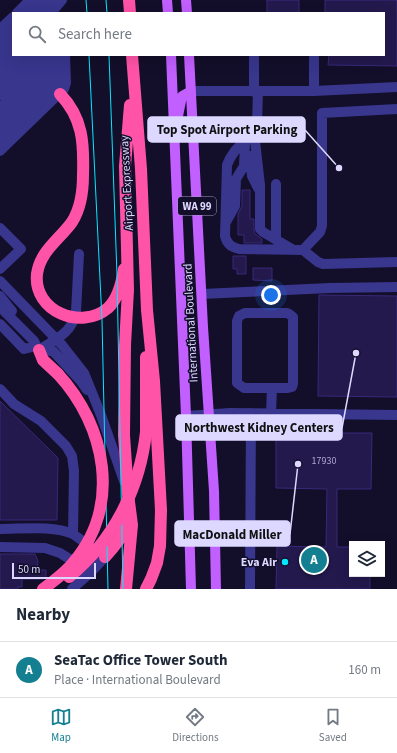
<!DOCTYPE html>
<meta charset="utf-8">
<style>
body{margin:0;font-family:"Source Sans 3",sans-serif;background:#f2f2f3;color:#1f2937}
.controls{position:absolute;right:12px;bottom:12px;display:grid;overflow:hidden;border-radius:0px;box-shadow:0 4px 16px #0002}
.controls button{width:36px;height:36px;display:grid;place-items:center;padding:0;border:0;border-bottom:1px solid #e0e1e3;background:#fff;color:#1f2937;font:20px sans-serif}
.scale{position:absolute;left:12px;bottom:10px;width:84px;box-sizing:border-box;padding-left:4px;border:2px solid #dcd8ff;border-top:0;font-size:11px;line-height:14px;white-space:nowrap;color:#dcd8ff;-webkit-text-stroke:3px #130e2a;paint-order:stroke}
.you{position:absolute;left:271px;top:295px;width:14px;height:14px;margin:-10px;border:3px solid #fff;border-radius:50%;background:#1a73e8;box-shadow:0 0 0 6px #1a73e833}
.badge{display:grid;place-items:center;width:26px;height:26px;border-radius:50%;background:#137f91;color:#fff;font-size:13px;font-weight:700}
.pin{position:absolute;translate:-50% -50%;border:2px solid #fff;box-shadow:0 1px 4px #0006}
.list{margin:0;padding:0;list-style:none}
h2{display:flex;justify-content:space-between;align-items:center;height:52px;margin:0;padding:0 16px;font-size:17px}
h2 small{font-size:13px;font-weight:400;color:#747a83}
.list li{display:grid;grid-template-columns:26px 1fr auto;gap:12px;align-items:center;box-sizing:border-box;height:56px;padding:0 16px;border-top:1px solid #e0e1e3}
.list b{display:block;font-size:15px;white-space:nowrap}
.list p{margin:0;font-size:13px;white-space:nowrap;color:#747a83}
.list em{font-size:13px;font-style:normal;color:#747a83}
.icon{flex:none;width:22px;height:22px;fill:none;stroke:currentColor;stroke-width:2;stroke-linecap:round;stroke-linejoin:round}
.map{position:relative;flex:none;width:397px;height:589px;overflow:hidden}
.search{position:absolute;background:#fff;box-shadow:0 4px 16px #0002;left:12px;right:12px;top:12px;height:44px;display:flex;align-items:center;gap:10px;box-sizing:border-box;padding:0 14px;border-radius:0px;color:#747a83;font-size:15px}
.sheet{height:108px;background:#fff}
nav{display:flex;justify-content:space-around;align-items:center;box-sizing:border-box;height:56px;border-top:1px solid #e0e1e3;background:#fff;font-size:11px;color:#747a83}
nav a{display:grid;justify-items:center;gap:2px}
nav .on{color:#137f91}
.map>svg:first-child{display:block}
.building{fill:#23194d;stroke:#39297b}
.lines{fill:none;stroke-linecap:round;stroke-linejoin:round}
.minor{stroke:#38368d;stroke-width:10}
.major{stroke:#c25fff;stroke-width:10}
.highway{stroke:#ff53a7;stroke-width:12}
.tram{stroke:#04e8ff;stroke-width:1}
.highway-bridge{stroke:#ff53a7;stroke-width:12}
.poi-dot{fill:#04e8ff;stroke:#130e2a;stroke-width:1.5}
.labels{text-anchor:middle;dominant-baseline:central;stroke-width:3;stroke-linejoin:round;paint-order:stroke}
.number-label{font-size:10px;fill:#aea8d2}
.shield{fill:#130e2a;stroke:#a09bbf;stroke-width:1}
.shield-label{font-size:11px;font-weight:bold;fill:#dcd8ff}
.street-label{font-size:12px;fill:#dcd8ff;stroke:#130e2a}
.poi-label{font-size:12px;font-weight:bold;fill:#dcd8ff;stroke:#130e2a;text-anchor:end}
.leader{fill:none;stroke:#dcd8ff;stroke-width:1.5}
.callout-dot{fill:#dcd8ff;stroke:#130e2a;stroke-width:1.5}
.callout{fill:#dcd8ff;stroke:#dcd8ff;stroke-width:1.5}
.callout-label{font-size:13px;text-anchor:middle;font-weight:bold;fill:#111}
</style>
<div class="map">
<svg width="397" height="589" viewBox="0 0 397 589">
<rect width="100%" height="100%" fill="#130e2a"/>
<!-- building -->
<path class="building" d="M 267,0 L 299,0 L 299,13 L 267,13 Z
M 325,0 L 396,0 L 397,1 L 397,66 L 328,65 L 329,55 L 384,55 L 384,13 L 325,13 Z
M 242,190 L 250,190 L 250,219 L 254,219 L 254,230 L 255,234 L 262,239 L 262,243 L 244,243 L 244,235 L 238,235 L 238,214 L 242,206 Z
M 233,256 L 246,256 L 246,274 L 237,274 L 237,269 L 233,269 Z
M 253,268 L 272,268 L 272,281 L 253,280 Z
M 319,295 L 397,296 L 397,397 L 318,396 Z
M 0,401 L 58,458 L 57,520 L 0,520 Z
M 276,433 L 372,433 L 371,489 L 337,489 L 337,547 L 352,547 L 352,574 L 370,574 L 370,589 L 276,589 L 277,546 L 326,547 L 327,489 L 276,488 Z
M 0,554 L 35,554 L 38,561 L 37,570 L 46,570 L 46,577 L 44,579 L 22,579 L 22,587 L 18,587 L 18,589 L 0,589 Z"/>
<g class="lines">
<!-- minor -->
<path class="minor" d="M 17,13 L 30,0
M 29,13 L 42,0
M 41,13 L 54,0
M 51,13 L 62,0
M 0,29 L 13,17
M 0,41 L 13,28
M 0,53 L 13,40
M 314,55 L 314,91
M 0,63 L 13,50
M 0,73 L 18,55
M 0,84 L 30,55
M 191,91 L 314,91 L 397,87
M 254,92 L 254,55
M 0,95 L 41,55
M 0,108 L 54,55
M 397,109 L 322,113 L 322,226 L 320,232 L 303,250 L 318,262 L 323,264 L 397,262
M 0,120 L 60,62 L 65,55
M 255,127 L 254,132 L 260,185 L 260,229 L 263,232 L 292,249
M 0,131 L 61,72 L 65,66
M 247,139 C 238,146 231,154 227,165 L 225,236 C 227,244 231,247 239,249 L 303,250
M 0,141 L 65,76
M 0,151 L 64,89 L 66,83 L 65,55
M 250,156 L 252,176 L 258,188
M 276,184 L 276,240
M 226,222 L 235,206 L 236,179 L 244,166 L 245,143 L 257,124 L 258,91
M 0,228 L 21,249 L 0,269
M 0,281 L 62,345 L 84,373 L 101,415 L 124,481
M 202,294 L 330,288 L 397,287
M 0,296 L 12,311
M 0,307 L 34,341 C 38,352 43,350 53,351 L 80,380 L 87,390
M 245,313 L 287,313 L 289,314 L 293,317 L 293,384 L 292,387 L 288,388 L 244,388 L 237,383 L 237,321 L 239,316 Z
M 0,324 L 24,349 L 36,346
M 39,350 C 56,339 72,333 76,312 L 79,254
M 0,389 L 14,404 L 41,421 L 66,446 L 72,456 L 74,471 L 73,534
M 271,413 L 272,388
M 186,416 L 230,413 L 397,415
M 0,529 C 22,529 53,525 73,534 L 105,557 L 91,572 L 72,589
M 0,547 L 45,548 L 60,553 L 79,565
M 250,589 L 251,413"/>
<!-- major -->
<path class="major" d="M 167,0 L 168,13
M 186,0 L 187,13
M 171,55 L 186,416 L 191,589
M 189,55 L 203,327 L 214,491 L 216,589
M 177,121 L 182,96 L 191,91"/>
<!-- highway -->
<path class="highway" d="M 129,0 L 130,13
M 132,55 L 141,169 L 147,310 L 154,381 L 161,510 L 160,546 L 157,563 L 151,579 L 146,589
M 60,94 C 83,118 84,143 83,175 C 83,192 81,208 72,222 C 60,239 40,251 37,274 C 33,311 81,331 108,308 C 118,299 122,282 124,269
M 39,350 L 43,360 L 58,374
M 146,432 L 146,357
M 105,557 C 115,546 126,533 129,518
M 126,589 L 132,525 L 128,494 L 124,435 L 125,345 L 128,290 L 125,166 L 130,105"/>
<!-- tram -->
<path class="tram" d="M 86,0 L 87,13
M 106,0 L 107,13
M 89,55 L 102,320 L 108,589
M 109,55 L 117,275 L 123,589"/>
<!-- highway-bridge -->
<path class="highway-bridge" d="M 69,577 C 113,541 140,489 146,432
M 43,589 C 54,581 65,573 73,563 C 122,506 106,426 58,374"/>
</g>
<!-- markers -->
<circle class="poi-dot" cx="285" cy="562" r="4"/>
<g class="labels">
<!-- number labels -->
<g class="number-label">
<text x="324" y="461">17930</text>
</g>
<!-- shield labels -->
<rect class="shield" x="178" y="197" width="38" height="18" rx="3"/>
<g class="shield-label">
<text x="197" y="206">WA 99</text>
</g>
<!-- street labels -->
<g class="street-label">
<text transform="translate(127 183) rotate(-93)">Airport Expressway</text>
<text transform="translate(191 323) rotate(-93)">International Boulevard</text>
</g>
<!-- poi labels -->
<g class="poi-label">
<text x="277" y="562">Eva Air</text>
</g>
</g>
<!-- callouts -->
<path class="leader" d="M339 168L305 130M356 353L342 428M298 464L290 534"/>
<g class="callout-dot">
<circle cx="339" cy="168" r="4"/>
<circle cx="356" cy="353" r="4"/>
<circle cx="298" cy="464" r="4"/>
</g>
<g class="callout">
<rect x="148" y="117" width="157" height="25" rx="4"/>
<rect x="176" y="415" width="166" height="25" rx="4"/>
<rect x="175" y="521" width="115" height="25" rx="4"/>
</g>
<g class="callout-label">
<text x="227" y="134">Top Spot Airport Parking</text>
<text x="259" y="432">Northwest Kidney Centers</text>
<text x="232" y="539">MacDonald Miller</text>
</g>
</svg>
<div class="controls">
<button><svg class="icon" aria-label="layers" viewBox="0 0 24 24"><path d="M12 4l9 5-9 5-9-5zM3 14l9 5 9-5"/></svg></button>
</div>
<div class="scale">50 m</div>
<div class="you"></div>
<div class="pin badge" style="left:314px;top:560px">A</div>
<div class="search"><svg class="icon" aria-label="search" viewBox="0 0 24 24"><circle cx="10" cy="10" r="6"/><path d="M15 15l6 6"/></svg>Search here</div>
</div>
<section class="sheet">
<h2>Nearby<small></small></h2>
<ul class="list">
<li><span class="badge">A</span><div><b>SeaTac Office Tower South</b><p>Place · International Boulevard</p></div><em>160 m</em></li>
</ul>
</section>
<nav>
<a class="on"><svg class="icon" aria-label="map" viewBox="0 0 24 24"><path d="M3 6l6-2 6 2 6-2v14l-6 2-6-2-6 2zM9 4v14M15 6v14"/></svg>Map</a>
<a><svg class="icon" aria-label="directions" viewBox="0 0 24 24"><path d="M12 3l9 9-9 9-9-9zM9 14v-3h6M13 9l2 2-2 2"/></svg>Directions</a>
<a><svg class="icon" aria-label="saved" viewBox="0 0 24 24"><path d="M7 4h10v16l-5-4-5 4z"/></svg>Saved</a>
</nav>
